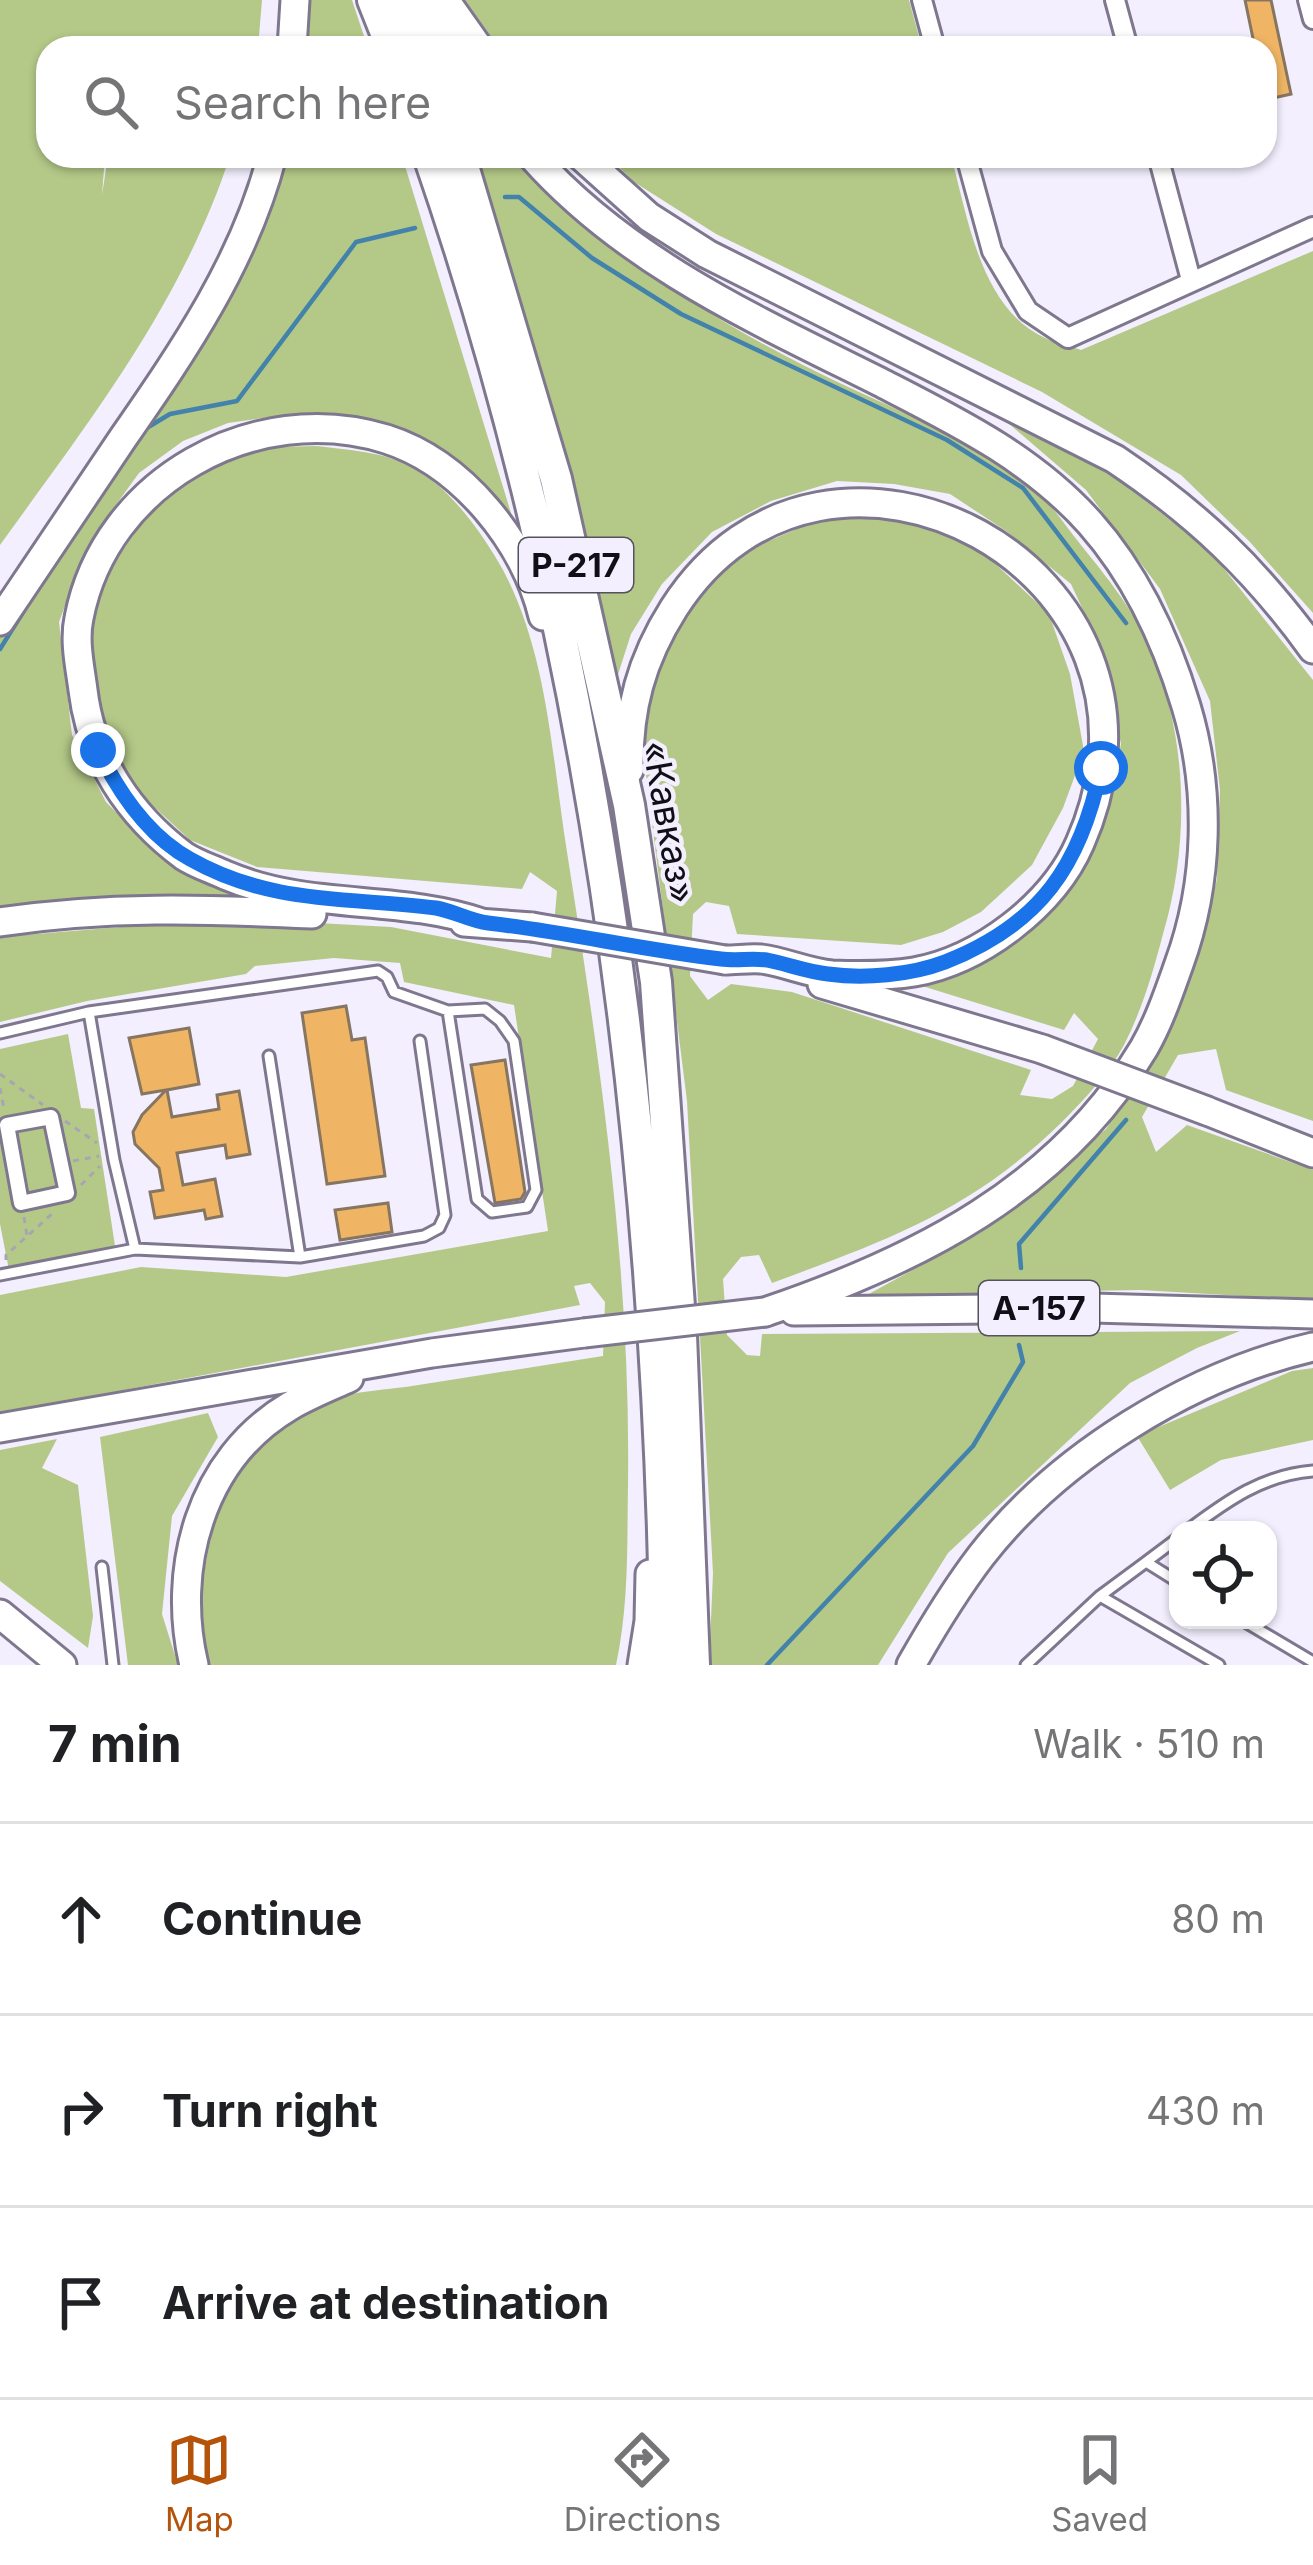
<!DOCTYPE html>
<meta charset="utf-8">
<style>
body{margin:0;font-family:Inter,sans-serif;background:#f6f6f6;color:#202124}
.controls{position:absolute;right:36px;bottom:36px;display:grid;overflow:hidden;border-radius:24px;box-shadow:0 3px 9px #0004}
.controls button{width:108px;height:108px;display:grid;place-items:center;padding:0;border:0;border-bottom:3px solid #e0e0e0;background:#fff;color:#202124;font:60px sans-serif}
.stop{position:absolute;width:36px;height:36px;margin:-27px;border:9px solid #1a73e8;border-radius:50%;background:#fff}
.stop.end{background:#1a73e8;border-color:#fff;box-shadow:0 3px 12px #0008}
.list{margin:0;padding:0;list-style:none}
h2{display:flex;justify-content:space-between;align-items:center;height:156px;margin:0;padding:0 48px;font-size:51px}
h2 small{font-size:39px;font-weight:400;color:#757577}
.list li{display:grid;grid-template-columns:78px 1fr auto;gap:36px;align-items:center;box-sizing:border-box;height:192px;padding:0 48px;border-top:3px solid #e0e0e0}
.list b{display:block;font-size:45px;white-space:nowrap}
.list em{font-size:39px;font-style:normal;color:#757577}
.icon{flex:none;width:66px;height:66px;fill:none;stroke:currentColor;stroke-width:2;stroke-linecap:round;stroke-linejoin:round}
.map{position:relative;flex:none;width:1313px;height:1665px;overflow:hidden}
.search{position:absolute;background:#fff;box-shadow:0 3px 9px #0004;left:36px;right:36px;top:36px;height:132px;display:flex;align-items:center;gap:30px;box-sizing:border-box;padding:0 42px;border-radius:36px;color:#757577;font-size:45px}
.sheet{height:732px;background:#fff}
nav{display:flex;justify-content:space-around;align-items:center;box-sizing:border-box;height:168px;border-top:3px solid #e0e0e0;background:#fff;font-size:33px;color:#757577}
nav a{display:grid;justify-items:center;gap:6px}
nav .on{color:#b45309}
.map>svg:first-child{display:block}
.green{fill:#b4c988}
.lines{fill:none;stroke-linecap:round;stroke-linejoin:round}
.stream{stroke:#4382ab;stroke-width:4.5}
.building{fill:#efb565;stroke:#857561;stroke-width:3}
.service-casing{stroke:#7e778e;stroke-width:15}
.pedestrian-casing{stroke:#7e778e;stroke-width:20}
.minor-casing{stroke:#7e778e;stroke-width:24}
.primary-casing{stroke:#7e778e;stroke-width:33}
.trunk-casing{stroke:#7e778e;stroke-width:36}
.path{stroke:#a8a5b2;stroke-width:3;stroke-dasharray:6 6;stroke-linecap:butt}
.service{stroke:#fff;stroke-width:9}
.pedestrian{stroke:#fff;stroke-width:14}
.minor{stroke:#fff;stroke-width:18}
.primary{stroke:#fff;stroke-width:27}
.trunk{stroke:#fff;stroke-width:30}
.primary-bridge-casing{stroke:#7e778e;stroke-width:33;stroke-linecap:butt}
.primary-bridge{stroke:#fff;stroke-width:27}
.route{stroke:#1a73e8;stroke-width:15}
.labels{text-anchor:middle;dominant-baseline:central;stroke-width:9;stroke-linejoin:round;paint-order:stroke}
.shield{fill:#f3effe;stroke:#54525c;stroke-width:3}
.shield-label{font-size:33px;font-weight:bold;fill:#100e16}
.street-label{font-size:36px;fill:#100e16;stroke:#f3effe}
</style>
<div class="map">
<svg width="1313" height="1665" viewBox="0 0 1313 1665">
<rect width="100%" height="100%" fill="#f3effe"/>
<!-- green -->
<path class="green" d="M 0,0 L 262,0 L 258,48 L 48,48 L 48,156 L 105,156 L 102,195 L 108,156 L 230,156 C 181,305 90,420 0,545 Z
M 303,0 L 352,0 L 368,48 L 300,48 Z
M 465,0 L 909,0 L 922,48 L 499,48 Z
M 281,156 L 402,156 L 518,536 L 438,457 L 374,420 L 291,414 L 228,423 L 183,441 L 139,473 L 105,520 L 80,566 L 59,622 L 72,735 L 106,802 L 163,860 L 242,894 L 242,901 L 0,916 L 0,634 L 228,291 Z
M 471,156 L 510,156 C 592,242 697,311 803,365 C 881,405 966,434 1034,489 C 1052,504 1066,527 1081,545 C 1106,576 1136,613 1151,650 C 1188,739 1190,843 1163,934 C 1153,972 1142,1010 1124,1045 C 1108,1074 1085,1099 1062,1122 C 971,1211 888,1240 772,1283 L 759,1255 L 741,1257 L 723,1279 L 727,1335 L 747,1355 L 760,1356 L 762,1334 L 1240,1331 L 1197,1348 L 1130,1383 L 948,1553 L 878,1665 L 709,1665 L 713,1573 L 687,1101 L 641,735 L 650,677 L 678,608 L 719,562 L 841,510 L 909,518 L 971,541 L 1049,614 L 1070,674 L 1084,751 L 1063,808 L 1032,865 L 981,912 L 943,932 L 901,945 L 737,934 L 729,906 L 706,902 L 693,914 L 690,976 L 708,1000 L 731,984 L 792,992 L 1031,1070 L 1020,1095 L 1052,1099 L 1073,1086 L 1098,1039 L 1074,1013 L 1064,1030 L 906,981 L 959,972 L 1013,935 L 1073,879 L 1107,803 L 1121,744 L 1102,651 L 1071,584 L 1006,531 L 950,494 L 894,484 L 837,481 L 771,501 L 712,532 L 662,584 L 631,634 L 614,687 Z
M 608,156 L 951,156 C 968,217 980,308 1045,338 C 1056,344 1070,346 1081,350 L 1313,251 L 1313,613 L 1249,541 L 1181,475 L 1042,392 L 716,234 L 634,182 Z
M 1008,423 L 1094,461 L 1209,550 L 1313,680 L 1313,1121 L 1226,1090 L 1216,1049 L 1178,1055 L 1142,1117 L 1156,1152 L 1187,1125 L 1313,1170 L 1313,1300 L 1140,1290 L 867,1295 L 980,1233 L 1106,1129 L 1161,1042 L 1199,955 L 1217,879 L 1220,790 L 1210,701 L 1160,589 L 1086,490 Z
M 317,446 C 350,450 385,452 414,468 C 451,489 483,534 503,570 C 548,655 552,758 567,852 C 600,1061 631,1272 628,1484 C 627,1545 629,1605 616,1665 L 210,1665 C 195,1632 201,1582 209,1547 C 221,1487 244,1448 296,1413 C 327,1393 376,1391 412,1386 C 476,1376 539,1366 603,1356 L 605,1302 L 590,1283 L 574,1286 L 580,1305 L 0,1413 L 0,1295 L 141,1267 L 286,1277 L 548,1231 L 514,1005 L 404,982 L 400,963 L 334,958 L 255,966 L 246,974 L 87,1001 L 0,1022 L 0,937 L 229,918 L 391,927 L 551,958 L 557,891 L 530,872 L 522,889 L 257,867 L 190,840 L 125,780 L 98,718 L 90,618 L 108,571 L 140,526 L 174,490 L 225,459 L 275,447 Z
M 68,1034 L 81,1108 L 94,1109 L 115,1246 L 9,1270 L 0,1224 L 0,1049 Z
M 1313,1368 L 1313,1440 L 1221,1460 L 1170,1490 L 1137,1436 L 1292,1371 Z
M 208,1413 L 218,1437 L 172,1516 L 162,1614 L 178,1665 L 128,1665 L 100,1437 Z
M 57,1439 L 42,1468 L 78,1485 L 93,1616 L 88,1648 L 0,1581 L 0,1450 Z"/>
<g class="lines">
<!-- stream -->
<path class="stream" d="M 505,197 L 519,197 L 592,258 L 681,314 L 947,440 L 1023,488 L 1126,623
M 145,429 L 170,414 L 237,401 L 356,242 L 415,228
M 0,649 L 35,593
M 1021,1268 L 1019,1244 L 1126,1120
M 767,1665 L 973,1446 L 1023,1362 L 1019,1345"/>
</g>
<!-- building -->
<path class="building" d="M 1245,0 L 1271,0 L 1291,94 L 1269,99 L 1265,48 L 1255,48 Z
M 346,1006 L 352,1040 L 365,1038 L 385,1176 L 327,1184 L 302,1013 Z
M 189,1028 L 199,1084 L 167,1090 L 172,1117 L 219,1109 L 217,1095 L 239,1091 L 250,1154 L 227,1158 L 225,1145 L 177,1153 L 183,1185 L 215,1179 L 222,1216 L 206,1219 L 204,1210 L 155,1218 L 150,1192 L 163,1190 L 159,1168 L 135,1144 L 133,1132 L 142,1115 L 166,1090 L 142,1094 L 129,1038 Z
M 505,1060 L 525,1192 L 521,1199 L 495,1203 L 471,1065 Z
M 388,1203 L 392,1232 L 340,1240 L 335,1210 Z"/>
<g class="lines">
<!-- service casing -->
<g class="service-casing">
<path id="service" d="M 89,1012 L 114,1160 L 135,1249
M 0,1033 L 89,1012 L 378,971 L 387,977 L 394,992 L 448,1011 L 485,1009 L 500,1021 L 514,1041 L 536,1190 L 527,1207 L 492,1212 L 477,1199 L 448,1011
M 269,1056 L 300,1257
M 0,1275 L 135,1249 L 300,1257 L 424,1236 L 439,1228 L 445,1215 L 420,1041
M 1188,1530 C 1228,1500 1263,1475 1313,1471
M 1146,1562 L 1178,1538
M 102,1567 L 113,1665
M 1100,1596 L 1219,1665
M 1242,1620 L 1313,1662
M 1026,1665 L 1100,1596 L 1146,1562 L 1178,1582"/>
</g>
<!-- pedestrian casing -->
<g class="pedestrian-casing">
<path id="pedestrian" d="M 51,1117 L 67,1193 L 21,1203 L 7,1125 Z"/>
</g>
<!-- minor casing -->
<g class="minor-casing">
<path id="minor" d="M 922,0 L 935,48
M 1115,0 L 1128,48
M 1308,0 L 1313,19
M 966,156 L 992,251 L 1028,311 L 1068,338 L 1313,227
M 1158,156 L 1191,280"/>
</g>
<!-- primary casing -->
<g class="primary-casing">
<path id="primary" d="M 428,0 L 453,48
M 445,0 L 479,48
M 292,48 L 295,0
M 532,156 C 626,262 756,320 880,382 C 956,421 1032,458 1090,523 C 1136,575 1166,639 1186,706 C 1211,789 1209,882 1179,964 C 1169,992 1159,1022 1144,1048 C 1059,1190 916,1261 765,1312
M 581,156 L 649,217 L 707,254 L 1115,459 C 1197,514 1255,569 1313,649
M 0,621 C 41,560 82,499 123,438 C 184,350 245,261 272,156
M 629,770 C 628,709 641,660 674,608 C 825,372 1201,569 1080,843 C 1053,905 981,960 914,972 C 889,976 857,976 832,975 C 808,973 785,962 761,959 C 750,958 737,960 725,960
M 0,922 C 107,906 204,909 312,914
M 464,922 L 532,927
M 482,923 C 397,894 309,911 225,875 C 212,869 196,864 184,856 C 129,815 91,758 83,690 C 80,667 74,641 79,618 C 105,481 255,398 386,439 C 462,463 525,542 543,616
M 822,984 L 1042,1049
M 1207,1111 L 1313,1153
M 794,1311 L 1093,1308 L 1313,1314
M 0,1428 L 432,1353 L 584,1333
M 0,1614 L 62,1665
M 194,1665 C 171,1569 200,1459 290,1406 C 309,1395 329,1387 349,1378
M 642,1665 L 649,1621 L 650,1574
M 911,1665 C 932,1628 955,1590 981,1556 C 1059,1456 1191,1375 1313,1347"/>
</g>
<!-- trunk casing -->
<g class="trunk-casing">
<path id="trunk" d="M 373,0 L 392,48
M 404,0 L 422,48
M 429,156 C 596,639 660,1156 666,1665
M 460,156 L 556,479 L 629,805 L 656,982 L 681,1335 L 694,1665"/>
</g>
<!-- path -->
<path class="path" d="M 0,1074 L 43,1105
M 0,1088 L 4,1109
M 65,1121 L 97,1143
M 73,1161 L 99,1156
M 81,1185 L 100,1166
M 24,1217 L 27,1236
M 6,1260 L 6,1255 L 53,1213"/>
<!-- service -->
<use href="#service" class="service"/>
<!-- pedestrian -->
<use href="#pedestrian" class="pedestrian"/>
<!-- minor -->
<use href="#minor" class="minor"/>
<!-- primary -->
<use href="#primary" class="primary"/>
<!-- trunk -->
<use href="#trunk" class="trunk"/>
<!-- primary-bridge casing -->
<g class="primary-bridge-casing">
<path id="primary-bridge" d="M 532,927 L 725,960
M 1042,1049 L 1207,1111
M 584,1333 L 765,1312"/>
</g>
<!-- primary-bridge -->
<use href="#primary-bridge" class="primary-bridge"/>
</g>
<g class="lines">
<!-- route -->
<path class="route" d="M 98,750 C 118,791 148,836 190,859 C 271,905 348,897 436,908 C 454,911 470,921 488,923 C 566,932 643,950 721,959 C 736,961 752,958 767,960 C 787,964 808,972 828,974 C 864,979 911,975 945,962 C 1040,925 1081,865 1101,768"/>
</g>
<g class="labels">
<!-- shield labels -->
<g class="shield">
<rect x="519" y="538" width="114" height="54" rx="9"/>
<rect x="979" y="1281" width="120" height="54" rx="9"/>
</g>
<g class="shield-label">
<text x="576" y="565">Р-217</text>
<text x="1039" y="1308">А-157</text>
</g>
<!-- street labels -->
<g class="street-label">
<text transform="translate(669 822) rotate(80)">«Кавказ»</text>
</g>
</g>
</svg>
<div class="controls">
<button><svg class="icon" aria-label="locate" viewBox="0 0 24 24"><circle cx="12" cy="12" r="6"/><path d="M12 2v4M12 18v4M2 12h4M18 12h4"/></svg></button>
</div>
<div class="stop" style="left:1101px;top:768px"></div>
<div class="stop end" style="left:98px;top:750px"></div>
<div class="search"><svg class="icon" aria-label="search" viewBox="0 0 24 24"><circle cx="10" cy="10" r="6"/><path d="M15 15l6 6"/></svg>Search here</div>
</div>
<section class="sheet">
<h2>7 min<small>Walk · 510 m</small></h2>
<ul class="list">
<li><svg class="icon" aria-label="ahead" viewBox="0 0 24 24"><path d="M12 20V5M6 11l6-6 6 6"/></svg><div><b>Continue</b></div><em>80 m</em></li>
<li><svg class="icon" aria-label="right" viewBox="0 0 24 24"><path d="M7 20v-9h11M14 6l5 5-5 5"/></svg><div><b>Turn right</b></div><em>430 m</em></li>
<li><svg class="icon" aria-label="arrive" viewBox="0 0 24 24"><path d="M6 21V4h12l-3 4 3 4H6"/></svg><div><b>Arrive at destination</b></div></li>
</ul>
</section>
<nav>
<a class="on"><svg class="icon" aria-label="map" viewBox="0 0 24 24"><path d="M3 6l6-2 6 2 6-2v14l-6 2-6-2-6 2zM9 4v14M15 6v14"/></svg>Map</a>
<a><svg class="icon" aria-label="directions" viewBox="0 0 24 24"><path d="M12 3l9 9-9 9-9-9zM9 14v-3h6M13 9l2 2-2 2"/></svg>Directions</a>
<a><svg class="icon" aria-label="saved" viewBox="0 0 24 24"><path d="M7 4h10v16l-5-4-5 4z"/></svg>Saved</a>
</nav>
